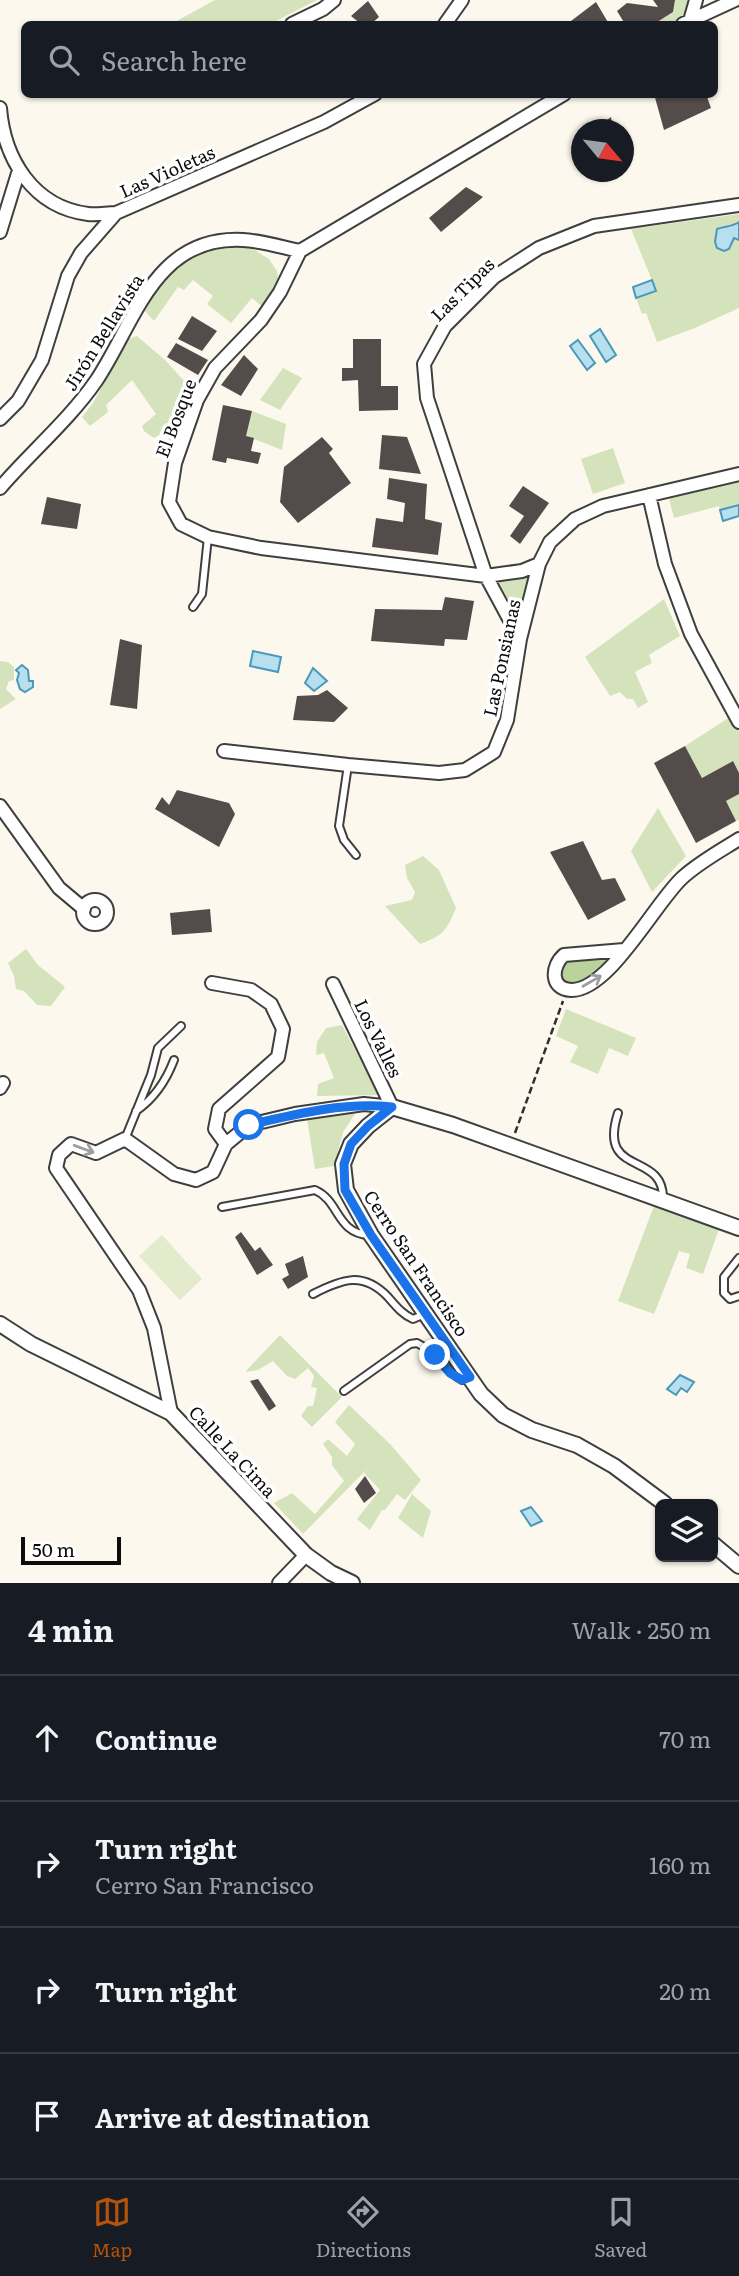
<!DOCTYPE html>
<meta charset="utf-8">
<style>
body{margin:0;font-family:Literata,serif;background:#20242c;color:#f1f3f6}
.controls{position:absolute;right:21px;bottom:21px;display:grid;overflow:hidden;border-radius:10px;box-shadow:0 2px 5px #0004}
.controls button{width:63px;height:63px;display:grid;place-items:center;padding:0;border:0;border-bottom:2px solid #363941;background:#171b24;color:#f1f3f6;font:35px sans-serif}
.compass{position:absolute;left:571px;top:119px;width:63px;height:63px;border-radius:50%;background:#171b24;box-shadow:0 2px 5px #0004;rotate:119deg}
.scale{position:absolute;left:21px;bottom:18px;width:100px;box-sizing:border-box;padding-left:7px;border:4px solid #0c0c0c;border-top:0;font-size:19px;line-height:24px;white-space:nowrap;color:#0c0c0c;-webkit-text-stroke:5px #fff;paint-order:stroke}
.stop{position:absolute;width:21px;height:21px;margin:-16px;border:5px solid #1a73e8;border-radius:50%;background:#fff}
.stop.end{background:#1a73e8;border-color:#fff;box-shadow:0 2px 7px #0008}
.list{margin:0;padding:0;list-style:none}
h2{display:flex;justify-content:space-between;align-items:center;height:91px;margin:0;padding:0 28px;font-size:30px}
h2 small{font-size:23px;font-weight:400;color:#9ea1a6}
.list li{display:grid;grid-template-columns:46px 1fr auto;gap:21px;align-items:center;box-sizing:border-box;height:126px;padding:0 28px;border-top:2px solid #363941}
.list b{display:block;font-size:26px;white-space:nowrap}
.list p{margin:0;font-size:23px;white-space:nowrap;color:#9ea1a6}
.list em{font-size:23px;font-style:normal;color:#9ea1a6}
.icon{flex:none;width:38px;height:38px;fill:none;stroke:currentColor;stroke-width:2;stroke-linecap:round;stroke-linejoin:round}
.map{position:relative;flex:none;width:739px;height:1583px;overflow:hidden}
.search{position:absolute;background:#171b24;box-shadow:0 2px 5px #0004;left:21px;right:21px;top:21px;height:77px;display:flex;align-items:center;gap:18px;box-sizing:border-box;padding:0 24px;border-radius:10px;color:#9ea1a6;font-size:26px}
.sheet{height:595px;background:#171b24}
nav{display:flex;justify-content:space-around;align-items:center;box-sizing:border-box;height:98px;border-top:2px solid #363941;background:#171b24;font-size:19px;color:#9ea1a6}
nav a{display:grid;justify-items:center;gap:4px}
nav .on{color:#b45309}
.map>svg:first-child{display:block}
.green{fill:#d4e3bb}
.forest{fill:#bad29c}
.pitch{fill:#e3ebcc}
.water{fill:#b8dfee;stroke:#4899bc;stroke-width:2}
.building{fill:#534c4a}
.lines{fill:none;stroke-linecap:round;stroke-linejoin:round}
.service-casing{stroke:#3f3f3f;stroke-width:10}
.minor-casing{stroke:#3f3f3f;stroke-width:16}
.tertiary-casing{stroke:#3f3f3f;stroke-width:18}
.path{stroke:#2e2e2e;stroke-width:2.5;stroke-dasharray:7 3.5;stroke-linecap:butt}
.service{stroke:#fff;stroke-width:6}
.minor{stroke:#fff;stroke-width:12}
.tertiary{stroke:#fff;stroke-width:14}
.oneway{stroke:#9e9e9e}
.route{stroke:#1a73e8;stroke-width:9}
.labels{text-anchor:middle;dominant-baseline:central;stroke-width:7;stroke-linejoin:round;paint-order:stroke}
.street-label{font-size:18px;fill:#0c0c0c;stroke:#fff}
</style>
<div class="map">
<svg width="739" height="1583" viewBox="0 0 739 1583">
<rect width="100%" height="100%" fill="#fdf8ed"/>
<!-- green -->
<path class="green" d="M 215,0 L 317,0 L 270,24 L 171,24 Z
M 675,0 L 688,0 L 687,12 L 676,24 L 654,24 L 673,12 Z
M 739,214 L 739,222 L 715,235 L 717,248 L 732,245 L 734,238 L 739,240 L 739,308 L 695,328 L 657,342 L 646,313 L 642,314 L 636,298 L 656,290 L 631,229 Z
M 229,247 L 251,248 L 269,259 L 277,271 L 279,285 L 265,309 L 252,298 L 231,323 L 207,304 L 213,296 L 193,280 L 184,290 L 178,287 L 154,321 L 145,311 C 162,276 190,252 229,247 Z
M 137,336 L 165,360 L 196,394 L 180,434 L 171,443 L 164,432 L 154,438 L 144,431 L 142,426 L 156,414 L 132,380 L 106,405 L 108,412 L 90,426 L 82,417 L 93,403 L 128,339 Z
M 283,368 L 302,378 L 280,410 L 260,400 Z
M 252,411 L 286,424 L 282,450 L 246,436 Z
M 613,448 L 625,483 L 593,494 L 581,459 Z
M 739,476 L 739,505 L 720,510 L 719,506 L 674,518 L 668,495 Z
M 539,564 L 520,639 L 486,576 Z
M 664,599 L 680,636 L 649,655 L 652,663 L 635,672 L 648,702 L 638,708 L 633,699 L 627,699 L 620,692 L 610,696 L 585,657 Z
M 0,661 L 8,662 L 14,667 L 14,680 L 9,681 L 6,689 L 16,699 L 0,709 Z
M 730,717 L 739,732 L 739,773 L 732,761 L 702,778 L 685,746 Z
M 739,794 L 739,820 L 736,821 L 726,801 Z
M 658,808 L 686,856 L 652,892 L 631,851 Z
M 423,856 L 439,870 L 456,908 C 447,930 443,936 420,944 L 385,906 L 412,900 L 415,892 L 407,878 L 405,865 Z
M 26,949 L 38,965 L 65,987 L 51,1006 L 37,1005 L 24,991 L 16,989 L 14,976 L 8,963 Z
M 566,1009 L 636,1038 L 628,1056 L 609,1048 L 598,1074 L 570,1062 L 578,1046 L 556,1036 Z
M 342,1025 L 379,1095 L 317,1096 L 318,1084 L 334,1078 L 324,1053 L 316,1055 L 317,1042 L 326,1028 Z
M 357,1111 L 343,1132 L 334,1166 L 315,1169 L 307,1119 Z
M 654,1206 L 719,1229 L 703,1274 L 686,1268 L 690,1254 L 679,1251 L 654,1314 L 618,1301 Z
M 280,1335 L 342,1397 L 312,1427 L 301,1416 L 308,1406 L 313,1406 L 317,1388 L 311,1387 L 314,1376 L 308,1368 L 295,1379 L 287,1376 L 273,1361 L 258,1370 L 245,1372 Z
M 349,1405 L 390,1444 L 421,1480 L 405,1500 L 397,1494 L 385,1510 L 382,1510 L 370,1530 L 357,1519 L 380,1490 L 364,1473 L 368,1468 L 303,1534 L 274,1503 L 292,1493 L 315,1514 L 344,1481 L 332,1465 L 332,1457 L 323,1444 L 328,1439 L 347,1456 L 355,1444 L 335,1422 Z
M 412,1494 L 431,1511 L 423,1538 L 398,1518 Z"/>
<!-- forest -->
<path class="forest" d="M 624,950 L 595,980 L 563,988 L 557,961 Z"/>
<!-- pitch -->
<path class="pitch" d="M 162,1235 L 202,1279 L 180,1300 L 139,1256 Z"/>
<!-- water -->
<path class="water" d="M 739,222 L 739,240 L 734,238 L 729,249 L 724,251 L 717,248 L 715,242 L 717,229 C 725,226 732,227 739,222 Z
M 652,280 L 656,291 L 636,298 L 633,287 Z
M 600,329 L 616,355 L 606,362 L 590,336 Z
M 578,340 L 595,363 L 587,370 L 570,346 Z
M 739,505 L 739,516 L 723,521 L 720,510 Z
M 253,651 L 281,657 L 278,672 L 250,666 Z
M 22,665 L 28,670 L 29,681 L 33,681 L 33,687 L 25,692 L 20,689 L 17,680 L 19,673 L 16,670 Z
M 313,668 L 327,681 L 314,691 L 305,683 Z
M 680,1375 L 694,1382 L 687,1392 L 681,1388 L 676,1395 L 667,1389 Z
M 531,1507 L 542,1521 L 531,1526 L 521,1511 Z"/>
<!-- building -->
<path class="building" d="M 653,0 L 675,0 L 673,12 L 654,24 L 625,24 L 617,11 L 627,3 L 658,7 Z
M 368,1 L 379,17 L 371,24 L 361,24 L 351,16 Z
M 596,2 L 609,24 L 567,24 Z
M 654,94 L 706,94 L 711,108 L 664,130 Z
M 611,117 L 613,130 L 593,130 Z
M 466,187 L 483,197 L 441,232 L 429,218 Z
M 192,316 L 217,331 L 202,351 L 178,339 Z
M 353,339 L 381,339 L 381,386 L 398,386 L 398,410 L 359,411 L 358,380 L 342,381 L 342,368 L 353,368 Z
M 176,343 L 208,360 L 198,375 L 167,357 Z
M 244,355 L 258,369 L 241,396 L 221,385 Z
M 223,405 L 252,411 L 246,436 L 254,438 L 251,451 L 261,453 L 258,464 L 227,458 L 226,463 L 212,460 Z
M 382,435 L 407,437 L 421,474 L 379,469 Z
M 322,437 L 333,449 L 329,453 L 351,483 L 298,523 L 280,502 L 284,467 Z
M 389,478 L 427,484 L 425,519 L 442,523 L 438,555 L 372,547 L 376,518 L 403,522 L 405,503 L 387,499 Z
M 523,486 L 549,503 L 520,544 L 510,536 L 524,516 L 509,506 Z
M 47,497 L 81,504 L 77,529 L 41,524 Z
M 445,597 L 474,601 L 467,640 L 445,639 L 444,646 L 371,641 L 375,609 L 442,610 Z
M 120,639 L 142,645 L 137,709 L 110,705 Z
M 327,690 L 348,708 L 334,722 L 293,720 L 297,696 L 318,695 Z
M 685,746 L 702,778 L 733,761 L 739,773 L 739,794 L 726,801 L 736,821 L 696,843 L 654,763 Z
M 177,790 L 229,803 L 235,814 L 219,847 L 155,809 L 162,797 L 169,805 Z
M 583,841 L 602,880 L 615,878 L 626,900 L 588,920 L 550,852 Z
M 210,909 L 212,932 L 172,935 L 170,913 Z
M 241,1232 L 255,1251 L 260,1247 L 273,1265 L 257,1275 L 235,1237 Z
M 303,1256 L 308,1277 L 288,1289 L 282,1279 L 289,1275 L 285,1264 Z
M 258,1379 L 276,1406 L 269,1411 L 250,1381 Z
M 365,1476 L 376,1493 L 364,1503 L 355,1489 Z"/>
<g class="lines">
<!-- service casing -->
<g class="service-casing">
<path id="service" d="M 193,607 L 202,594 L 208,537
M 348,765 L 339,826 L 344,840 L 356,855
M 136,1111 C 155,1098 166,1081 174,1060
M 618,1113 C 597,1178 664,1150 663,1199
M 125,1139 L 151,1075 L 158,1048 L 181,1026
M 222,1207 L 315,1190 C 340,1201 336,1233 369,1235
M 739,1258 L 724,1277 L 724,1293 L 730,1299 L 739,1296
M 313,1294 C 342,1279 363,1271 388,1297 C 396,1306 402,1314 413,1319 L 425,1314
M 344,1391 L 410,1344 L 417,1343 C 436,1352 444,1370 462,1380 L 468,1378"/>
</g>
<!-- minor casing -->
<g class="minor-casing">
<path id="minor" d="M 690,21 L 696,0
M 292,24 L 323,9 L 334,0
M 445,24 L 462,0
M 683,24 L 735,0
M 0,108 C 4,159 33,207 88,214 C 97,215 107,213 116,213
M 0,232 L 19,170
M 0,419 L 18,401 L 42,360 L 68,276 L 81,253 L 116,213 L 324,122 L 375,94
M 0,488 C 31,452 69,420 96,381 C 135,323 154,235 243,240 C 262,241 281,247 300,251
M 649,495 L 665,564 L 691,634 L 739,722
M 539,564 L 522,571 L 486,576 L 261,548 L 208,537 L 181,524 L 169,502 L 175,463 L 197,400 L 215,368 L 261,320 L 280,292 L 300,251 L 564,94
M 520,639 L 486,576 L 427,398 L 424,364 L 445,326 L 494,277 L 539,248 L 594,226 L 739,205
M 224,751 L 348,765 L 439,773 L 465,770 L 494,752 L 507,720 L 520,639 L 539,564 L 550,542 L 575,519 L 603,506 L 739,474
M 0,806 L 59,888 L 84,909
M83 912a12 12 0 1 1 24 0a12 12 0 1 1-24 0Z
M 624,950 L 564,955 C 552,965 549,989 571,990 C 609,991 655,903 682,878 C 698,863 720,851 739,839
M 212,983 L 251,990 L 271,1004 L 283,1029 L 278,1057 L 219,1109 L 215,1129 L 226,1144
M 333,984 L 392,1107
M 0,1088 L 3,1083
M 171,1413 L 154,1328 L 139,1290 L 56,1168 L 59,1155 L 71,1144 L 96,1153 L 125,1139 L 174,1174 L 196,1180 L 213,1172 L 226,1144 L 249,1125 L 295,1114 L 364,1104 L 392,1107
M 279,1583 L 306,1555"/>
</g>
<!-- tertiary casing -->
<g class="tertiary-casing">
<path id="tertiary" d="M 0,1324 L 31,1344 L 171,1413 L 306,1555 L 331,1573 L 352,1583
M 665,1504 L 614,1466 L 577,1445 L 532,1430 L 503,1415 L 481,1394 L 371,1235 L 346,1190 L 343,1164 L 351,1144 L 368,1126 L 392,1107 L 453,1125 L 739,1228
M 713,1544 L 739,1566"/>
</g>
<!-- path -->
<path class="path" d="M 515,1133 L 563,1001"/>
<!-- service -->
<use href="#service" class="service"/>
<!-- minor -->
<use href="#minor" class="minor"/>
<!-- tertiary -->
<use href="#tertiary" class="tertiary"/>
</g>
<!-- one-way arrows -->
<defs><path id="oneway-shaft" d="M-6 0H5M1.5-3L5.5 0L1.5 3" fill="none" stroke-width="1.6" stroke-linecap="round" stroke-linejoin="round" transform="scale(1.75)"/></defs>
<g class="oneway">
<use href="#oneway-shaft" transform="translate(592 981) rotate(-30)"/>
<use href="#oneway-shaft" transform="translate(84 1149) rotate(20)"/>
</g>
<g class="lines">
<!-- route -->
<path class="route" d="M 249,1125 C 296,1114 344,1102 392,1107 L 368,1126 L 351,1144 L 344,1164 L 345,1190 L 371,1235 L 470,1377 L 462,1380 L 450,1373 L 435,1355"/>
</g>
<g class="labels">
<!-- street labels -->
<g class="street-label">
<text transform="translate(167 171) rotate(-24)">Las Violetas</text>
<text transform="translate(462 289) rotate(-45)">Las Tipas</text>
<text transform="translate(103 332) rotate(-58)">Jirón Bellavista</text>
<text transform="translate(175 418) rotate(-69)">El Bosque</text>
<text transform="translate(501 658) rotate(-78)">Las Ponsianas</text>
<text transform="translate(379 1038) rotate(64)">Los Valles</text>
<text transform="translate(417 1263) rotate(56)">Cerro San Francisco</text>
<text transform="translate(233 1451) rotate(47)">Calle La Cima</text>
</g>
</g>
</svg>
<div class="controls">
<button><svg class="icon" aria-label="layers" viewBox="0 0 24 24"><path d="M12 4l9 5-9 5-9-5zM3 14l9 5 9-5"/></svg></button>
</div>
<svg class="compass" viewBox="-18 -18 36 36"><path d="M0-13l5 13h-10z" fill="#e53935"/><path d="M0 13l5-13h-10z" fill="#9ea1a6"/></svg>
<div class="scale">50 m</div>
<div class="stop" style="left:249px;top:1125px"></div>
<div class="stop end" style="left:435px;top:1355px"></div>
<div class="search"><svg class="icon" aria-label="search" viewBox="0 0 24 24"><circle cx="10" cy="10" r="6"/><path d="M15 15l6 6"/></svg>Search here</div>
</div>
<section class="sheet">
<h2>4 min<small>Walk · 250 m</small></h2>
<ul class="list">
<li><svg class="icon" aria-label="ahead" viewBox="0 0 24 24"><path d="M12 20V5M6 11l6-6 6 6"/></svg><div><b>Continue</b></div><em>70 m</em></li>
<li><svg class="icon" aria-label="right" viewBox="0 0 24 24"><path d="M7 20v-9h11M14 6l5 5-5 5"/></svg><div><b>Turn right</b><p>Cerro San Francisco</p></div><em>160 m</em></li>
<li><svg class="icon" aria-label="right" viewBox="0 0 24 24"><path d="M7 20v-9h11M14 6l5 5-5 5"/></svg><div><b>Turn right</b></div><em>20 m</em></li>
<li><svg class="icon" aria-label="arrive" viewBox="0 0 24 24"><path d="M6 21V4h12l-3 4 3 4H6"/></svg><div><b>Arrive at destination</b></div></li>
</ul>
</section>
<nav>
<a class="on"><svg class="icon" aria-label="map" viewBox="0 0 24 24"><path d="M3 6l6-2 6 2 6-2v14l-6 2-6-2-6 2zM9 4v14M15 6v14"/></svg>Map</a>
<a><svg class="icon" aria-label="directions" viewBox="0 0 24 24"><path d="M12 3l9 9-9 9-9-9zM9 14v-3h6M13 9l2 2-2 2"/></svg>Directions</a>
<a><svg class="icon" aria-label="saved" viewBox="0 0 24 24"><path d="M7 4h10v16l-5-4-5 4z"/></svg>Saved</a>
</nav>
